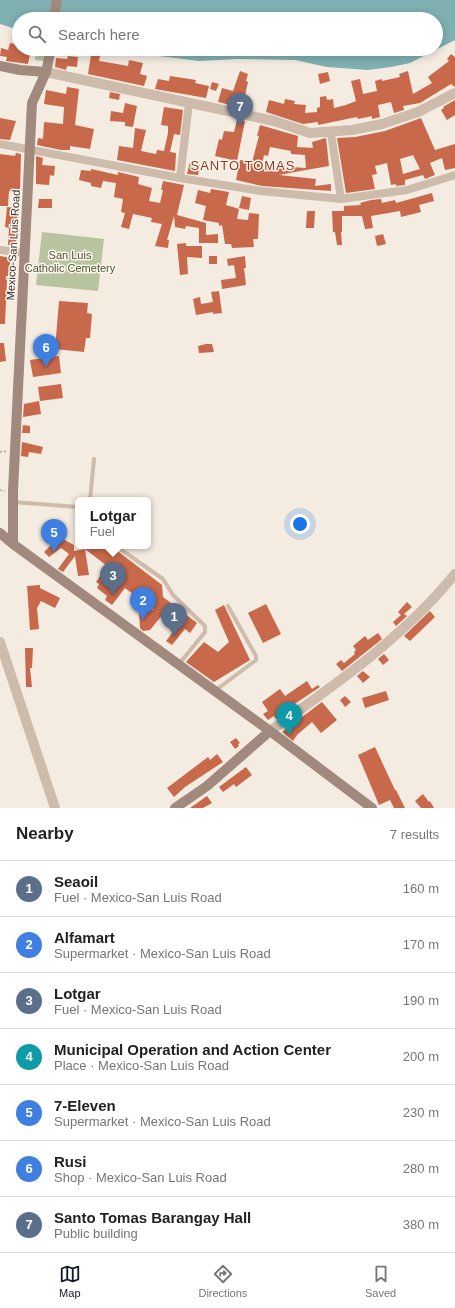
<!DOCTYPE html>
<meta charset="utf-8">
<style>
body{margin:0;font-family:Arial,sans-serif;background:#f6f6f6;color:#222}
.you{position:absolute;left:300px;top:524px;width:14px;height:14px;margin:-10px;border:3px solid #fff;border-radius:50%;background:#1a73e8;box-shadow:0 0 0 6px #1a73e833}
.badge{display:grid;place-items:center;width:26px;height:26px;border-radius:50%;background:#111827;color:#fff;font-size:13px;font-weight:700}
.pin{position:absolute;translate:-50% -33px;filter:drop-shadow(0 1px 2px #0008)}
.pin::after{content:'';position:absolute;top:21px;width:14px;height:12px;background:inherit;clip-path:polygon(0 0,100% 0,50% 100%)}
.popup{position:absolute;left:75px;top:497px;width:76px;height:52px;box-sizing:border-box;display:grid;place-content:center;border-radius:6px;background:#fff;filter:drop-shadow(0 1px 3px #0005);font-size:13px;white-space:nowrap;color:#767676}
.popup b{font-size:15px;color:#222}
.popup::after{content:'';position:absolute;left:50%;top:100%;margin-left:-8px;border:8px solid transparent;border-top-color:#fff}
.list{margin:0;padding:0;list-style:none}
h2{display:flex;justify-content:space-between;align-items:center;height:52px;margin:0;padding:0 16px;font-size:17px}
h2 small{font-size:13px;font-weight:400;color:#767676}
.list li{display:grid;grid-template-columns:26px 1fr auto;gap:12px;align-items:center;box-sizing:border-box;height:56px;padding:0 16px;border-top:1px solid #e0e0e0}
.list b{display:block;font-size:15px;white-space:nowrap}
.list p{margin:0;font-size:13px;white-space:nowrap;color:#767676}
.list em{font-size:13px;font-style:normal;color:#767676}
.icon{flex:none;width:22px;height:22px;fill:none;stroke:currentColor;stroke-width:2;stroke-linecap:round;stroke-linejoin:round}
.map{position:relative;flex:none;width:455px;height:808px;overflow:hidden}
.search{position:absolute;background:#fff;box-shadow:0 2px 10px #0003;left:12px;right:12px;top:12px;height:44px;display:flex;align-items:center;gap:10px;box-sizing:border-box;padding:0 14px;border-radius:22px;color:#767676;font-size:15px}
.sheet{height:444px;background:#fff}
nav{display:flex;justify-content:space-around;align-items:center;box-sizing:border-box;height:56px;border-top:1px solid #e0e0e0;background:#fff;font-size:11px;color:#767676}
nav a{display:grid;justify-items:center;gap:2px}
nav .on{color:#111827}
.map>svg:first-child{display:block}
.green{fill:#b8c4a0}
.water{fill:#7fb0b2}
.building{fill:#c8694b;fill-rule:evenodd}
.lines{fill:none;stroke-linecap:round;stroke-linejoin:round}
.path{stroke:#b9a596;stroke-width:1.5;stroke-dasharray:2 2;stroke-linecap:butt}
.service{stroke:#cdbbac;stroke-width:4}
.minor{stroke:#cdbbac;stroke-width:8}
.tertiary{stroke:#cdbbac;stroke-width:10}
.secondary{stroke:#a18a7d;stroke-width:10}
.labels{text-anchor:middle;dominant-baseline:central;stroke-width:3;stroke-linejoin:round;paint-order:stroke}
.street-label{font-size:11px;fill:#3b302b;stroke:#fbf5ee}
.park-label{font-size:11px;fill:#4a5a2e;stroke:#fbf5ee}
.quarter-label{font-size:13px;letter-spacing:1px;fill:#8c3b22;stroke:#fbf5ee}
</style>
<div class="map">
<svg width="455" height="808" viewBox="0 0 455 808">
<rect width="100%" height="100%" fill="#f4ebe1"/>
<!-- green -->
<path class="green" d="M 36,49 L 46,49 L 45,61 L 35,60 Z
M 42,232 L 104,239 L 98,291 L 36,285 Z"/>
<!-- water -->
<path class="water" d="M 0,0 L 455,0 L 455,40 L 410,63 L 391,67 L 368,70 L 327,67 L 295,60 L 237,59 L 199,61 L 102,49 L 436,49 L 436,19 L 19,19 L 19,30 L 0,24 Z"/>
<!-- building -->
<path class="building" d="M 10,43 L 19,45 L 19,49 L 31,49 L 28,64 L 6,61 L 7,57 L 0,56 L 1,48 L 8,50 Z
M 451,54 L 455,57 L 455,87 L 451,84 L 420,103 L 403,106 L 404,110 L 394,113 L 391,102 L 378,105 L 380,117 L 372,119 L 372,116 L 358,119 L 357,117 L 318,125 L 318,122 L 303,124 L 266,112 L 269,100 L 284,104 L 285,99 L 295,101 L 294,104 L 306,105 L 305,113 L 317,112 L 317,108 L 320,107 L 320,97 L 326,96 L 327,100 L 333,99 L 334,108 L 346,105 L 356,101 L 351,81 L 360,79 L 363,94 L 377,91 L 375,81 L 382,79 L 382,81 L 400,77 L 399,74 L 408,71 L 413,94 L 432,83 L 428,77 L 449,61 L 447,59 Z
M 91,55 L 100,56 L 99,61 L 117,64 L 128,66 L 129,60 L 143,63 L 140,74 L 147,76 L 144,86 L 88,74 Z
M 68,56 L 78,57 L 77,67 L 67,66 L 66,70 L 55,67 L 56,58 L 67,59 Z
M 240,71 L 248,74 L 246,81 L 248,82 L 244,100 L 240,99 L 239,107 L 218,102 L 222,88 L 233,91 Z
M 328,72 L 330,81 L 320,84 L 318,74 Z
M 170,76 L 196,80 L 195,83 L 209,86 L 206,98 L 155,89 L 158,79 L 169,81 Z
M 212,82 L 219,84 L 216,91 L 210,89 Z
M 67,87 L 79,89 L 75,125 L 94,129 L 90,149 L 70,146 L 70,150 L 61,150 L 37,145 L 38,138 L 43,139 L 44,122 L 63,124 L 64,107 L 44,104 L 46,90 L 66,94 Z
M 110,92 L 120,94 L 119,100 L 109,98 Z
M 455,100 L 455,115 L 447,120 L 441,110 L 444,108 L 443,107 Z
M 125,103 L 137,106 L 133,127 L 125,126 L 125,122 L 110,121 L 111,111 L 123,113 Z
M 164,107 L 183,110 L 180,135 L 174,134 L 170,152 L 176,153 L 175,171 L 117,160 L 119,146 L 133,148 L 135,128 L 146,130 L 141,151 L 156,154 L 157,150 L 164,151 L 168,133 L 168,126 L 161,125 Z
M 0,118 L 16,121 L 10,140 L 0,139 Z
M 421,118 L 435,150 L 455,144 L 455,168 L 445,170 L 442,158 L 430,163 L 435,175 L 425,179 L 423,175 L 405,180 L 405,185 L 396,186 L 396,184 L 391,185 L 387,163 L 375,166 L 377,174 L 372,175 L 375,189 L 346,193 L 337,138 L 355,137 L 385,131 ZM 413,155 L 420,169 L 403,174 L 400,159 Z
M 237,120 L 245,121 L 237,161 L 215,156 L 219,139 L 222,140 L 224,131 L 234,132 Z
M 260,125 L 298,136 L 297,147 L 313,148 L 312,142 L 326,138 L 329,166 L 306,170 L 305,155 L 291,154 L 291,151 L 270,147 L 268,156 L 264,155 L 261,168 L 277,171 L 278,166 L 306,168 L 306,170 L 279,175 L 316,179 L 315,186 L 331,184 L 331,191 L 262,186 L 236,180 L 240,160 L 252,162 L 259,136 L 257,136 Z
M 16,153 L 21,154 L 20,192 L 9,191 L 8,206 L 0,206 L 0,154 L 15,156 Z
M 36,156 L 43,158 L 42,165 L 55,166 L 54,176 L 50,175 L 49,185 L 36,184 Z
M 190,162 L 200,165 L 198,175 L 187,174 Z
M 91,169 L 118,175 L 118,172 L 139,177 L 138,184 L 152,188 L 149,201 L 160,203 L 163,190 L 161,190 L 163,181 L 184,185 L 177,215 L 206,223 L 206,235 L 218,234 L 218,243 L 199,243 L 199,228 L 186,226 L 185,229 L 175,227 L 174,216 L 167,240 L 169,240 L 168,248 L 155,246 L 162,224 L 151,222 L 152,218 L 133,214 L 129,229 L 121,227 L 125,213 L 121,212 L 123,199 L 114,197 L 116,183 L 103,181 L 101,188 L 91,186 L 91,183 L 79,180 L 81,170 L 91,171 Z
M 211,189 L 229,192 L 226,205 L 239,209 L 237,219 L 248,220 L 249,213 L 259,214 L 258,239 L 253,239 L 254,247 L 232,248 L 231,244 L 225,244 L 222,225 L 219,226 L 219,223 L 203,220 L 206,206 L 195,203 L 198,190 L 210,193 Z
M 432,193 L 434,201 L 419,205 L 421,212 L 401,217 L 400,211 L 371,216 L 373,228 L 365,229 L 362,216 L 342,216 L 342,232 L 341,232 L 342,245 L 337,245 L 335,232 L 333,232 L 332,211 L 344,211 L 344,206 L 361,205 L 360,203 L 371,200 L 381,199 L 382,203 L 395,200 L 396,203 Z
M 242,196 L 251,198 L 249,210 L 239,208 Z
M 39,199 L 52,199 L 52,208 L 38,208 Z
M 7,207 L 18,208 L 16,246 L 8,245 L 9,228 L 5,227 Z
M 307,211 L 315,211 L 314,228 L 306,228 Z
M 383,234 L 386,244 L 377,246 L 375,236 Z
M 186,243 L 186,246 L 202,246 L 202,258 L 187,257 L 188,274 L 180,275 L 177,244 Z
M 0,256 L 11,258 L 7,280 L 5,324 L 0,324 Z
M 209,256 L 217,256 L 217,264 L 209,264 Z
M 245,256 L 246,268 L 244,268 L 246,285 L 222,289 L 221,280 L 236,278 L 234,265 L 228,266 L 227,259 Z
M 219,291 L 222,313 L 213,314 L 213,312 L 196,315 L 193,299 L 200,297 L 201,304 L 213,302 L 211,292 Z
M 59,301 L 88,303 L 87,313 L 92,314 L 90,338 L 86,338 L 84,352 L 55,349 Z
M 0,343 L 4,343 L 6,361 L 0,362 Z
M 206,344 L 212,344 L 214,352 L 199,353 L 198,346 Z
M 59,356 L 61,373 L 33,377 L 30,360 Z
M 61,384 L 63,398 L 40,401 L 38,387 Z
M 39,401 L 41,414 L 23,417 L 24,404 Z
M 23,425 L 30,426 L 30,433 L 22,433 Z
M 22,442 L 43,447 L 41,454 L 29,452 L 28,457 L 21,456 Z
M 59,537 L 74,545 L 74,551 L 85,549 L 89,575 L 78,576 L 75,556 L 63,572 L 58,569 L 69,554 L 61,548 L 49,557 L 44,552 Z
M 94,546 L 111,546 L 162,585 L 163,597 L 197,623 L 190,633 L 185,629 L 172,645 L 166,641 L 179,624 L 164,613 L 150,630 L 143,631 L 140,628 L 139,610 L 154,610 L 125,588 L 112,605 L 105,600 L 107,596 L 97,588 L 99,584 L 96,582 L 107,566 L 85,549 Z
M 40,585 L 40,588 L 60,598 L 55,608 L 41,601 L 37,608 L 39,629 L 30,630 L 27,586 Z
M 407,602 L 412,607 L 404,614 L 407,616 L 396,626 L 393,622 L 401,615 L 398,612 Z
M 266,604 L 281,634 L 263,643 L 248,613 Z
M 224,605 L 250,660 L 214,682 L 186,662 L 204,642 L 218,652 L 229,642 L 215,610 Z
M 430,611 L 435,617 L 410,641 L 404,636 Z
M 378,633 L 382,639 L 342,671 L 336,664 L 341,660 L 344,663 L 355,654 L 354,652 L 356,650 L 353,646 L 365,636 L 368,640 Z
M 25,648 L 33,648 L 32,668 L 30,668 L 32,687 L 26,687 Z
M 384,654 L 389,660 L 383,665 L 378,659 Z
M 363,671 L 370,677 L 363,683 L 357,676 Z
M 307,681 L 312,689 L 318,685 L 320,687 L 293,705 L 294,706 L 276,719 L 274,716 L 268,720 L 263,714 L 268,711 L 262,702 L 280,689 L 285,696 Z
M 386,691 L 389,700 L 365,708 L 362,698 Z
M 345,696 L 351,702 L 345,707 L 340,700 Z
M 322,702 L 337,720 L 321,733 L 312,722 L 297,735 L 293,741 L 282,732 Z
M 236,738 L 240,743 L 238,744 L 239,746 L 235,749 L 230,742 Z
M 375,747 L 395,790 L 396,790 L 405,808 L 394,808 L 390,800 L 379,805 L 358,755 Z
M 217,754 L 223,762 L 185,787 L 174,797 L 167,788 L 208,757 L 210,760 Z
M 246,767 L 252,775 L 236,787 L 234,784 L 223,792 L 219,787 Z
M 423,794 L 429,802 L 430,801 L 434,808 L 421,808 L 415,801 Z
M 207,796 L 212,803 L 203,808 L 190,808 Z"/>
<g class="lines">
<!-- path -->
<path class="path" d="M 0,452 L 7,451
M 0,490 L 5,491"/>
<!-- service -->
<path class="service" d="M 90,500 L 94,459
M 13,502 L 78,507
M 116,546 L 163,579 L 173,595 L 205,626 L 205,632 L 179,664
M 216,690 L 256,660 L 256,656 L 228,606"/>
<!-- minor -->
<path class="minor" d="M 331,133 L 341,199
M 0,144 L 180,178 L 261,191 L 341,199 L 407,190 L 455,175
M 180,178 L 189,103
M 0,250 L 25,253"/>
<!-- tertiary -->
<path class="tertiary" d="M 46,72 L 274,121 L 310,133 L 352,130 L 382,124 L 418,112 L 455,93
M 0,642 L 55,808
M 270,731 C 336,684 404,637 455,574"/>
<!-- secondary -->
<path class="secondary" d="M 54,19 L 57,0
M 51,49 L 46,72 L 32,103 L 13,491 L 13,544 L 270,731 L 372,808
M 0,66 L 20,70 L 46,72
M 0,533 L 13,544
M 175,808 L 207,786 L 270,731"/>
</g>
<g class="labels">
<!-- street labels -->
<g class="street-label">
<text transform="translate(13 245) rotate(-87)">Mexico-San Luis Road</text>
</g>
<!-- park labels -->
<g class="park-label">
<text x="70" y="255">San Luis<tspan x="70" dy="13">Catholic Cemetery</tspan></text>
</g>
<!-- quarter labels -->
<g class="quarter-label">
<text x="243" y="165">SANTO TOMAS</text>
</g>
</g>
</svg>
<div class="you"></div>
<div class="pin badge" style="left:174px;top:636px;background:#5c6f8a">1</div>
<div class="pin badge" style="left:143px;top:620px;background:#3f7fe0">2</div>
<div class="pin badge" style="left:113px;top:595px;background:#5c6f8a">3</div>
<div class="popup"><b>Lotgar</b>Fuel</div>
<div class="pin badge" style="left:289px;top:735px;background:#0f9aa8">4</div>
<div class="pin badge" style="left:54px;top:552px;background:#3f7fe0">5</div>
<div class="pin badge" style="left:46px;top:367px;background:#3f7fe0">6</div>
<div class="pin badge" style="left:240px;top:126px;background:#5c6f8a">7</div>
<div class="search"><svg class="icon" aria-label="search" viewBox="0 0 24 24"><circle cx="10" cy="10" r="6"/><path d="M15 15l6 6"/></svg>Search here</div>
</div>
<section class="sheet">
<h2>Nearby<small>7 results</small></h2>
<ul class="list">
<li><span class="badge" style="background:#5c6f8a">1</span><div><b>Seaoil</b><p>Fuel · Mexico-San Luis Road</p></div><em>160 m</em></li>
<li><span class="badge" style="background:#3f7fe0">2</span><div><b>Alfamart</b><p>Supermarket · Mexico-San Luis Road</p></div><em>170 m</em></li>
<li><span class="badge" style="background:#5c6f8a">3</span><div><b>Lotgar</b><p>Fuel · Mexico-San Luis Road</p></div><em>190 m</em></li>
<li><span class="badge" style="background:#0f9aa8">4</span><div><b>Municipal Operation and Action Center</b><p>Place · Mexico-San Luis Road</p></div><em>200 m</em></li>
<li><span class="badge" style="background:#3f7fe0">5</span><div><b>7-Eleven</b><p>Supermarket · Mexico-San Luis Road</p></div><em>230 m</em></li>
<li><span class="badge" style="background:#3f7fe0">6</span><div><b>Rusi</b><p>Shop · Mexico-San Luis Road</p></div><em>280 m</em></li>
<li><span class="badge" style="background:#5c6f8a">7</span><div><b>Santo Tomas Barangay Hall</b><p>Public building</p></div><em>380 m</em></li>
</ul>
</section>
<nav>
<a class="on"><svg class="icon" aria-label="map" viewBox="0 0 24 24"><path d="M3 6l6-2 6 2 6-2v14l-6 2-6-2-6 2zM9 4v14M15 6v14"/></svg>Map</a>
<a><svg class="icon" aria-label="directions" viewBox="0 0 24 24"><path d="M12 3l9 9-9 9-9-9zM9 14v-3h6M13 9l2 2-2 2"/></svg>Directions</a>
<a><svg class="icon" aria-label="saved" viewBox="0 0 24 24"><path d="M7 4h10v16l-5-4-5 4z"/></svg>Saved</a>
</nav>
